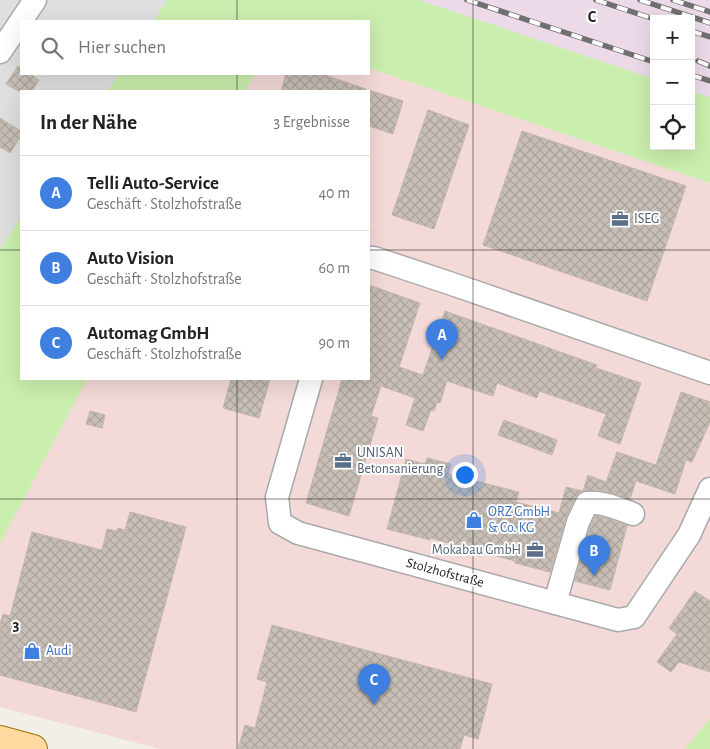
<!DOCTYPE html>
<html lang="de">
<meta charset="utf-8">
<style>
body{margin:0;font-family:"Alegreya Sans",sans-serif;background:#f6f6f6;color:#222}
.controls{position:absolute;right:15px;top:15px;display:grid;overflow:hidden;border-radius:0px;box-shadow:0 5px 20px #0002}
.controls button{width:45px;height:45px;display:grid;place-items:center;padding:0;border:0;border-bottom:1px solid #e0e0e0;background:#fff;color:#222;font:25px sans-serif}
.you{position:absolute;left:464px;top:474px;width:18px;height:18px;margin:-12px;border:4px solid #fff;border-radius:50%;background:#1a73e8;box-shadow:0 0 0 8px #1a73e833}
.badge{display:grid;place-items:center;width:32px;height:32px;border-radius:50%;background:#d30700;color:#fff;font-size:16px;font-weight:700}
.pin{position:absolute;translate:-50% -41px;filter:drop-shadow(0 1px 2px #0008)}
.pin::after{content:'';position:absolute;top:26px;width:18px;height:15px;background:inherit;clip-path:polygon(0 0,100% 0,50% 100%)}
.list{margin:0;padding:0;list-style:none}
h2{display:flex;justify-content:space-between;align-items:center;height:65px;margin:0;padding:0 20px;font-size:21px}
h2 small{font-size:16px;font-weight:400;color:#767676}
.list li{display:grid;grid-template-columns:32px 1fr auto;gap:15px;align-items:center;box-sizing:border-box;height:75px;padding:0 20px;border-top:1px solid #e0e0e0}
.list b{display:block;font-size:19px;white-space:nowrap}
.list p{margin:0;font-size:16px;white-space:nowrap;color:#767676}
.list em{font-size:16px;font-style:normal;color:#767676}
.icon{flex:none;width:28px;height:28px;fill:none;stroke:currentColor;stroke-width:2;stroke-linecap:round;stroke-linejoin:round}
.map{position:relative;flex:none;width:710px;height:749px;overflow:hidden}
.search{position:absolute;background:#fff;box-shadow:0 5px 20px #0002;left:20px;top:20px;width:350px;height:55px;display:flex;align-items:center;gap:12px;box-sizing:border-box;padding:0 18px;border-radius:0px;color:#767676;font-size:19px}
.panel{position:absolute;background:#fff;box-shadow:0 5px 20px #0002;left:20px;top:90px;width:350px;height:290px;border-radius:0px}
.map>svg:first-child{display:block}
.residential{fill:#e0dfdf}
.commercial{fill:#f3d9d7}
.railway{fill:#ecdae8}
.grass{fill:#caeead}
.building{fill:url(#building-cross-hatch);stroke:#c5b6a9}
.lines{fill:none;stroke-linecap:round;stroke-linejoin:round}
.minor-casing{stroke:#a9a9a9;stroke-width:25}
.major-casing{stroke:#9f7000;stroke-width:30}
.minor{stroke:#fff;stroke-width:22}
.major{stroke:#ffd9a0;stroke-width:28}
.rail-casing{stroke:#707070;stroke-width:5.5}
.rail{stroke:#fff;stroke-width:4;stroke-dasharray:11;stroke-linecap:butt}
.grid{fill:none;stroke:#222;stroke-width:1;stroke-opacity:0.55}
.labels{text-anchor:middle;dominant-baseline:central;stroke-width:4;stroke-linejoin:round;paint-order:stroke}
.service-label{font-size:14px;fill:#4e5e75;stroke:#fff;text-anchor:start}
.shop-label{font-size:14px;fill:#366cbe;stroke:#fff;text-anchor:start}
.street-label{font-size:14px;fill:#222;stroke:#fff}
.grid-label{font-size:16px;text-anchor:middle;font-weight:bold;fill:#222;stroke:#fff;stroke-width:4;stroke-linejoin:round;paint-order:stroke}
</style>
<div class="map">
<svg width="710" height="749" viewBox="0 0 710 749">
<defs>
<pattern id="building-cross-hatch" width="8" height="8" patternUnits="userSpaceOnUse" patternTransform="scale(1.25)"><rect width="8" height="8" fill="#c7bfb7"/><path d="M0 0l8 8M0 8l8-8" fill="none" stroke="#aba49d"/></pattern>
</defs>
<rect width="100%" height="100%" fill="#f2efe8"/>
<!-- residential -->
<path class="residential" d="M 0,0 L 167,0 L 154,21 L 21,21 L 21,74 L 119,74 L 107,91 L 21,91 L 21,217 L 0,250 Z"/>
<!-- commercial -->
<path class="commercial" d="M 369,68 L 710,183 L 710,718 L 685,749 L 160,749 L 0,707 L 0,544 L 87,379 L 369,379 L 369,91 L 245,91 L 256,74 L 369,74 Z"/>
<!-- railway -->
<path class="railway" d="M 419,0 L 710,0 L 710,97 L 691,91 L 691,19 L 654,19 L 654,79 Z"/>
<!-- grass -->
<path class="grass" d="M 167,0 L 419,0 L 654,79 L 654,146 L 691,146 L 691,91 L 710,97 L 710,183 L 369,68 L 369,21 L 154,21 Z
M 119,74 L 256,74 L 245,91 L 107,91 Z
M 21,217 L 21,379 L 87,379 L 0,544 L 0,250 Z
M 710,718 L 710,749 L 685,749 Z"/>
<!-- building -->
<path class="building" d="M 18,66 L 21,68 L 21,74 L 30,74 L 39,80 L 32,91 L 18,91 L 6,84 Z
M 286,74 L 322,74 L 366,89 L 366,91 L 281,91 Z
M 369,90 L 403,101 L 393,134 L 369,126 Z
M 428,110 L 469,125 L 434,229 L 392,215 Z
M 0,118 L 21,131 L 21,136 L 10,153 L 0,147 Z
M 522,131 L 686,186 L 647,301 L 483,245 Z
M 369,285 L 420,303 L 399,367 L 423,375 L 445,311 L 597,365 L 596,368 L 641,383 L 620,444 L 598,436 L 606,414 L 539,391 L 537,398 L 497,383 L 493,396 L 447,381 L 440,403 L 437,402 L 434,411 L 431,410 L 423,431 L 406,425 L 415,398 L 381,386 L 371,416 L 378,418 L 349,516 L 306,503 L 342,379 L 369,379 Z
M 231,379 L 270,379 L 259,418 L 223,408 Z
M 681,392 L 710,402 L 710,422 L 692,462 L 686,460 L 675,494 L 636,481 L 630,499 L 601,490 L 592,490 L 583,491 L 588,475 L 606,482 L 617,452 L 656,465 Z
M 90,411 L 105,415 L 102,428 L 86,424 Z
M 504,420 L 557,440 L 552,455 L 498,435 Z
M 427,458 L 451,464 L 448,474 L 519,492 L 516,502 L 559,513 L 566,487 L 582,491 L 579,492 L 575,497 L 566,517 L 550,572 L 515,563 L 515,561 L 430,538 L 430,540 L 387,529 L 406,459 L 425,464 Z
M 130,512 L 186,527 L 136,712 L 0,675 L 0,624 L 3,614 L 10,616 L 32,532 L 102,550 L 107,529 L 117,531 L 118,528 L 125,530 Z
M 595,516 L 607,518 L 627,526 L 610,590 L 575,581 L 590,527 Z
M 695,591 L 710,601 L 710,672 L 679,662 L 671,672 L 657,662 L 677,634 L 669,628 Z
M 272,625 L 492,684 L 478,739 L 464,735 L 460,749 L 238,749 L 245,725 L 255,728 L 267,682 L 257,679 Z"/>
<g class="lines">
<!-- minor casing -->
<g class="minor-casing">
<path id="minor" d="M 0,52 L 35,0
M 369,258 L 374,258 L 458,286 L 710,373
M 311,379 L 277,497 L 280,523 L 298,533 L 618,620 L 634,617 L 689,535 L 710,489
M 555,603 L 578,522 L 587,503 C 602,501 619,509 633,514"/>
</g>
<!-- major casing -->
<g class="major-casing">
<path id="major" d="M 0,740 L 33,749"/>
</g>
<!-- minor -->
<use href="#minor" class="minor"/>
<!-- major -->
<use href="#major" class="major"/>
<!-- rail casing -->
<g class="rail-casing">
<path id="rail" d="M 467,0 L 654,62
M 596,0 L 654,19
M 640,0 L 710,23
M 673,0 L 710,12
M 691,31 L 710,37
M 698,61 L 710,66
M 691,75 L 710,81"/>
</g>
<!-- rail -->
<use href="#rail" class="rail"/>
</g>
<!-- grid -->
<path class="grid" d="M 237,0 L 237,21M 473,0 L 473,749M 237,74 L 237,91M 0,250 L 21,250M 369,250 L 710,250M 237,379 L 237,749M 0,499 L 710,499"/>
<!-- icons -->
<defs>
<g id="office-bare" transform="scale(1.35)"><path d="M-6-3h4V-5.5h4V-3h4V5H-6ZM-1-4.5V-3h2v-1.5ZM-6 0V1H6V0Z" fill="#5c6f8a" stroke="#fff" stroke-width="2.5" paint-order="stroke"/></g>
<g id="shop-bare" transform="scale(1.35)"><path d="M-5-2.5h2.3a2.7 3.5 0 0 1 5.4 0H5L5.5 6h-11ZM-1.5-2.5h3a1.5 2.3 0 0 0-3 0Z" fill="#3f7fe0" stroke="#fff" stroke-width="2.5" paint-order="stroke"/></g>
</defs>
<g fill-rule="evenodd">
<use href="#office-bare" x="620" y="219"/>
<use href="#office-bare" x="343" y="461"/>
<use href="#shop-bare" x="474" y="520"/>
<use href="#office-bare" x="535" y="550"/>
<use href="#shop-bare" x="32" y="651"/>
</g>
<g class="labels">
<!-- service labels -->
<g class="service-label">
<text x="634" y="219">ISEG</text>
<text x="357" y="453">UNISAN<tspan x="357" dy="16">Betonsanierung</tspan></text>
<text x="521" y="550" text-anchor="end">Mokabau GmbH</text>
</g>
<!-- shop labels -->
<g class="shop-label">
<text x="488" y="512">ORZ GmbH<tspan x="488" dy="16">&amp; Co. KG</tspan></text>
<text x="46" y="651">Audi</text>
</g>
<!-- street labels -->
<g class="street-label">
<text transform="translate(445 573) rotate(15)">Stolzhofstraße</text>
</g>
</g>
<g class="grid-label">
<text x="592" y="22">C</text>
<text x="16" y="630">3</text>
</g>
</svg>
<div class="controls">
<button>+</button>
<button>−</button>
<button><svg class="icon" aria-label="locate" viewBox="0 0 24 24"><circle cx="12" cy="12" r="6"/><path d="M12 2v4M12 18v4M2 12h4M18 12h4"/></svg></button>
</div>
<div class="you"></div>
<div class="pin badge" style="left:442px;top:360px;background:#3f7fe0">A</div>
<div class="pin badge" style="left:594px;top:576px;background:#3f7fe0">B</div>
<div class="pin badge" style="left:374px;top:705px;background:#3f7fe0">C</div>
<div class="search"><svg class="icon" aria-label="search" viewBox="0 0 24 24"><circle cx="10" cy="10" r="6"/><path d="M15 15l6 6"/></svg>Hier suchen</div>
<section class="panel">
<h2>In der Nähe<small>3 Ergebnisse</small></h2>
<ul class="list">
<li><span class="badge" style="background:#3f7fe0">A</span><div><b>Telli Auto-Service</b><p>Geschäft · Stolzhofstraße</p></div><em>40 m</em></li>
<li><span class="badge" style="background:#3f7fe0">B</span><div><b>Auto Vision</b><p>Geschäft · Stolzhofstraße</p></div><em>60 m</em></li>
<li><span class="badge" style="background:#3f7fe0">C</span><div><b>Automag GmbH</b><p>Geschäft · Stolzhofstraße</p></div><em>90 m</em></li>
</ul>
</section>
</div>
